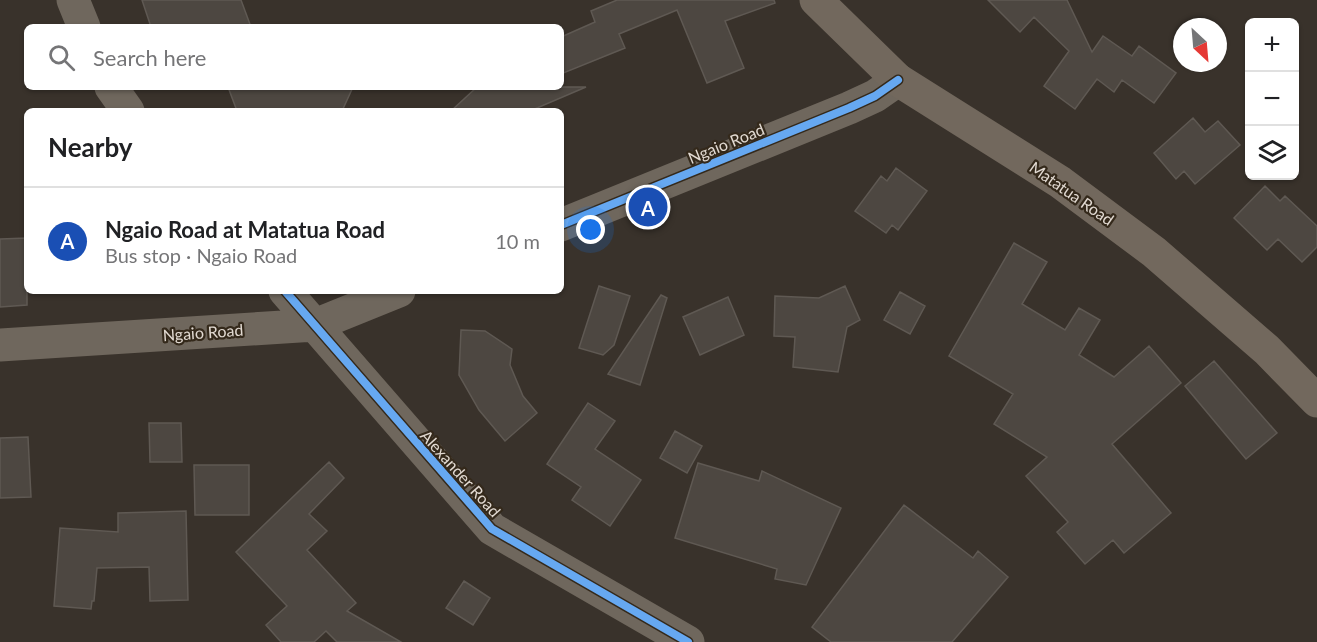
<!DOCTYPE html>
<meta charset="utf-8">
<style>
body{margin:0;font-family:Lato,sans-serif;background:#f2f2f2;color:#202124}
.controls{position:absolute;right:18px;top:18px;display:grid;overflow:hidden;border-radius:9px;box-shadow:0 2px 4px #0004}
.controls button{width:54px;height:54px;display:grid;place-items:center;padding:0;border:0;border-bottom:2px solid #e0e0e0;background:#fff;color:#202124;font:30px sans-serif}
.compass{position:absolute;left:1173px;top:18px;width:54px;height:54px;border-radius:50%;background:#fff;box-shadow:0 2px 4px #0004;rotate:154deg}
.you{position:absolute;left:591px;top:230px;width:21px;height:21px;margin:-15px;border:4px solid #fff;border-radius:50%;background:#1a73e8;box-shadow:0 0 0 9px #1a73e833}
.badge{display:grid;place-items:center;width:39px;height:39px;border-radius:50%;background:#2563eb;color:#fff;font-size:20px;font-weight:700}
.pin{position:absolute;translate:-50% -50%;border:3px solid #fff;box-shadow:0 2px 6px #0006}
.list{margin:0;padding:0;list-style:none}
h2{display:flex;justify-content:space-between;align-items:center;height:78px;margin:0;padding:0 24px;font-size:26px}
h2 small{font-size:20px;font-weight:400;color:#757577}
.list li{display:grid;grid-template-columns:39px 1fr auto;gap:18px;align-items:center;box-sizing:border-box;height:108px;padding:0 24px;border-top:2px solid #e0e0e0}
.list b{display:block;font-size:22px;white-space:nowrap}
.list p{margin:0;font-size:20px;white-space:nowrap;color:#757577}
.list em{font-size:20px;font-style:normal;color:#757577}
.icon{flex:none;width:33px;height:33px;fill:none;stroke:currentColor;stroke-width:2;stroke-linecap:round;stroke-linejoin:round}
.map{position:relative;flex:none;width:1317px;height:642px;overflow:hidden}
.search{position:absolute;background:#fff;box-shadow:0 2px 4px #0004;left:24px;top:24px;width:540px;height:66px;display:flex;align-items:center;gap:15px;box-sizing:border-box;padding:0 21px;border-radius:9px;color:#757577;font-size:22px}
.panel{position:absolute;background:#fff;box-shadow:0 2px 4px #0004;left:24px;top:108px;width:540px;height:186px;border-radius:9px}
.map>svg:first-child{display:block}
.building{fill:#4d4741;stroke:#5f5953;stroke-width:1.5}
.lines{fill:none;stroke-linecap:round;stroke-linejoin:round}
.street{stroke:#6f675d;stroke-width:33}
.secondary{stroke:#72685d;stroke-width:33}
.cycleway-casing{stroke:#34291b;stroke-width:11}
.cycleway{stroke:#66a8f1;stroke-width:8}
.labels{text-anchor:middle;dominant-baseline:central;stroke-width:4.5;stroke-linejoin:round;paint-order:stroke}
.street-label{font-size:16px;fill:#e2dad2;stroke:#34291b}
</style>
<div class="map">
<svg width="1317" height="642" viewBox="0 0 1317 642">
<rect width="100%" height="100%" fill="#39322b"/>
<!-- building -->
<path class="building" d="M 142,0 L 241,0 L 251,27 L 151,27 Z
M 617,0 L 774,0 L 775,3 L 725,21 L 744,68 L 707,83 L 677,10 L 619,34 L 625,48 L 561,74 L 561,37 L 595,22 L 591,11 Z
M 988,0 L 1067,0 L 1092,52 L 1103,36 L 1132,56 L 1139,46 L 1176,73 L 1154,103 L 1122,80 L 1114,92 L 1097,79 L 1075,109 L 1044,86 L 1069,51 L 1034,17 L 1020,32 Z
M 228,87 L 353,87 L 342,111 L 237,111 Z
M 477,87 L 586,87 L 530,111 L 451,111 Z
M 1193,118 L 1205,132 L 1218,121 L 1240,145 L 1195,184 L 1184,171 L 1176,179 L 1154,153 Z
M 896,168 L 927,191 L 898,230 L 892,225 L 886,233 L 855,211 L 881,176 L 887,181 Z
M 1265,186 L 1280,201 L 1285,196 L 1317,226 L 1317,247 L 1302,262 L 1278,239 L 1267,250 L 1234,218 Z
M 27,238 L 27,305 L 0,307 L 0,239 Z
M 1014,243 L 1047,262 L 1022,304 L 1065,330 L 1079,308 L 1100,320 L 1079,355 L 1114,377 L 1149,346 L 1181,383 L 1112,444 L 1171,513 L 1124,553 L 1113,540 L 1085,564 L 1057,532 L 1068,522 L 1026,476 L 1047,457 L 994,424 L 1013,394 L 949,356 Z
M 599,286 L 630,296 L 614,345 L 603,355 L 579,348 Z
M 845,286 L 860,320 L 847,327 L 838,372 L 793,367 L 795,337 L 774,336 L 775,296 L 819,298 Z
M 900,292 L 925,306 L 910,334 L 884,320 Z
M 661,295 L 667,298 L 640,385 L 608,374 Z
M 728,297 L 744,335 L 700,355 L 683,317 Z
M 461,330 L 485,331 L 512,349 L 510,365 L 523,396 L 537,413 L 505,441 L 479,410 L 459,375 Z
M 1214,361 L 1277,433 L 1246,459 L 1185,386 Z
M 588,403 L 615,421 L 595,449 L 641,480 L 610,526 L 572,500 L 581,487 L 547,464 Z
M 149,423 L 181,423 L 182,462 L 150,462 Z
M 675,431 L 702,446 L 687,473 L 660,458 Z
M 28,437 L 31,497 L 0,498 L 0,438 Z
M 329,462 L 344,478 L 309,514 L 327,531 L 307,550 L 356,603 L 347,611 L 401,642 L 337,642 L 326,631 L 314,642 L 281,642 L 266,625 L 287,606 L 236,552 Z
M 698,463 L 759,481 L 762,471 L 841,508 L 806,585 L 775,579 L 777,569 L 675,538 Z
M 194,465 L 249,465 L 249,515 L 195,515 Z
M 904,505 L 973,558 L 978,551 L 1008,577 L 952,642 L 831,642 L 812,627 Z
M 186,511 L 188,600 L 150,601 L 149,567 L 97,568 L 94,601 L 92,601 L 91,609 L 54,606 L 60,528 L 118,532 L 118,513 Z
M 464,581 L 490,598 L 473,625 L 446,608 Z"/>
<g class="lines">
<!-- street -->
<path class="street" d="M 73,0 L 84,27
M 111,87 L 128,111
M 561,225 L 849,108 L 875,96 L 898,80
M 285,291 L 492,529 L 688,642
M 0,345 L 315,325 L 399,291"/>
<!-- secondary -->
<path class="secondary" d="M 816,0 L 898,80 L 1060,182 L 1154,252 L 1267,350 L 1317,401"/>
<!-- cycleway casing -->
<g class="cycleway-casing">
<path id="cycleway" d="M 561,225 L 849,108 L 875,96 L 898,80
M 285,291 L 492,529 L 688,642"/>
</g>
<!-- cycleway -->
<use href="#cycleway" class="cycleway"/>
</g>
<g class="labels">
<!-- street labels -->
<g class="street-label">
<text transform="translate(726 143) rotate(-22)">Ngaio Road</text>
<text transform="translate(1072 193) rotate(35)">Matatua Road</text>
<text transform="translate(203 332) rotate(-4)">Ngaio Road</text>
<text transform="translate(461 473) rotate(48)">Alexander Road</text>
</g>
</g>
</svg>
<div class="controls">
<button>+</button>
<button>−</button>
<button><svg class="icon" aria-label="layers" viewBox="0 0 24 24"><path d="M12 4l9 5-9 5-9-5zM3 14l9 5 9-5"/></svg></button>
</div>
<svg class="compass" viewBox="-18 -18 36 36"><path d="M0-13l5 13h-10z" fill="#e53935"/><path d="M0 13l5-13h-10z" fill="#757577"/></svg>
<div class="you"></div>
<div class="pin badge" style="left:648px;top:207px;background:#1a4fb4">A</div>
<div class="search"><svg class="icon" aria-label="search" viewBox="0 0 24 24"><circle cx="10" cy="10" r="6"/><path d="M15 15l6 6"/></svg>Search here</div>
<section class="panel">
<h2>Nearby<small></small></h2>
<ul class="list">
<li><span class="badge" style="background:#1a4fb4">A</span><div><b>Ngaio Road at Matatua Road</b><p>Bus stop · Ngaio Road</p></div><em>10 m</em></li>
</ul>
</section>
</div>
